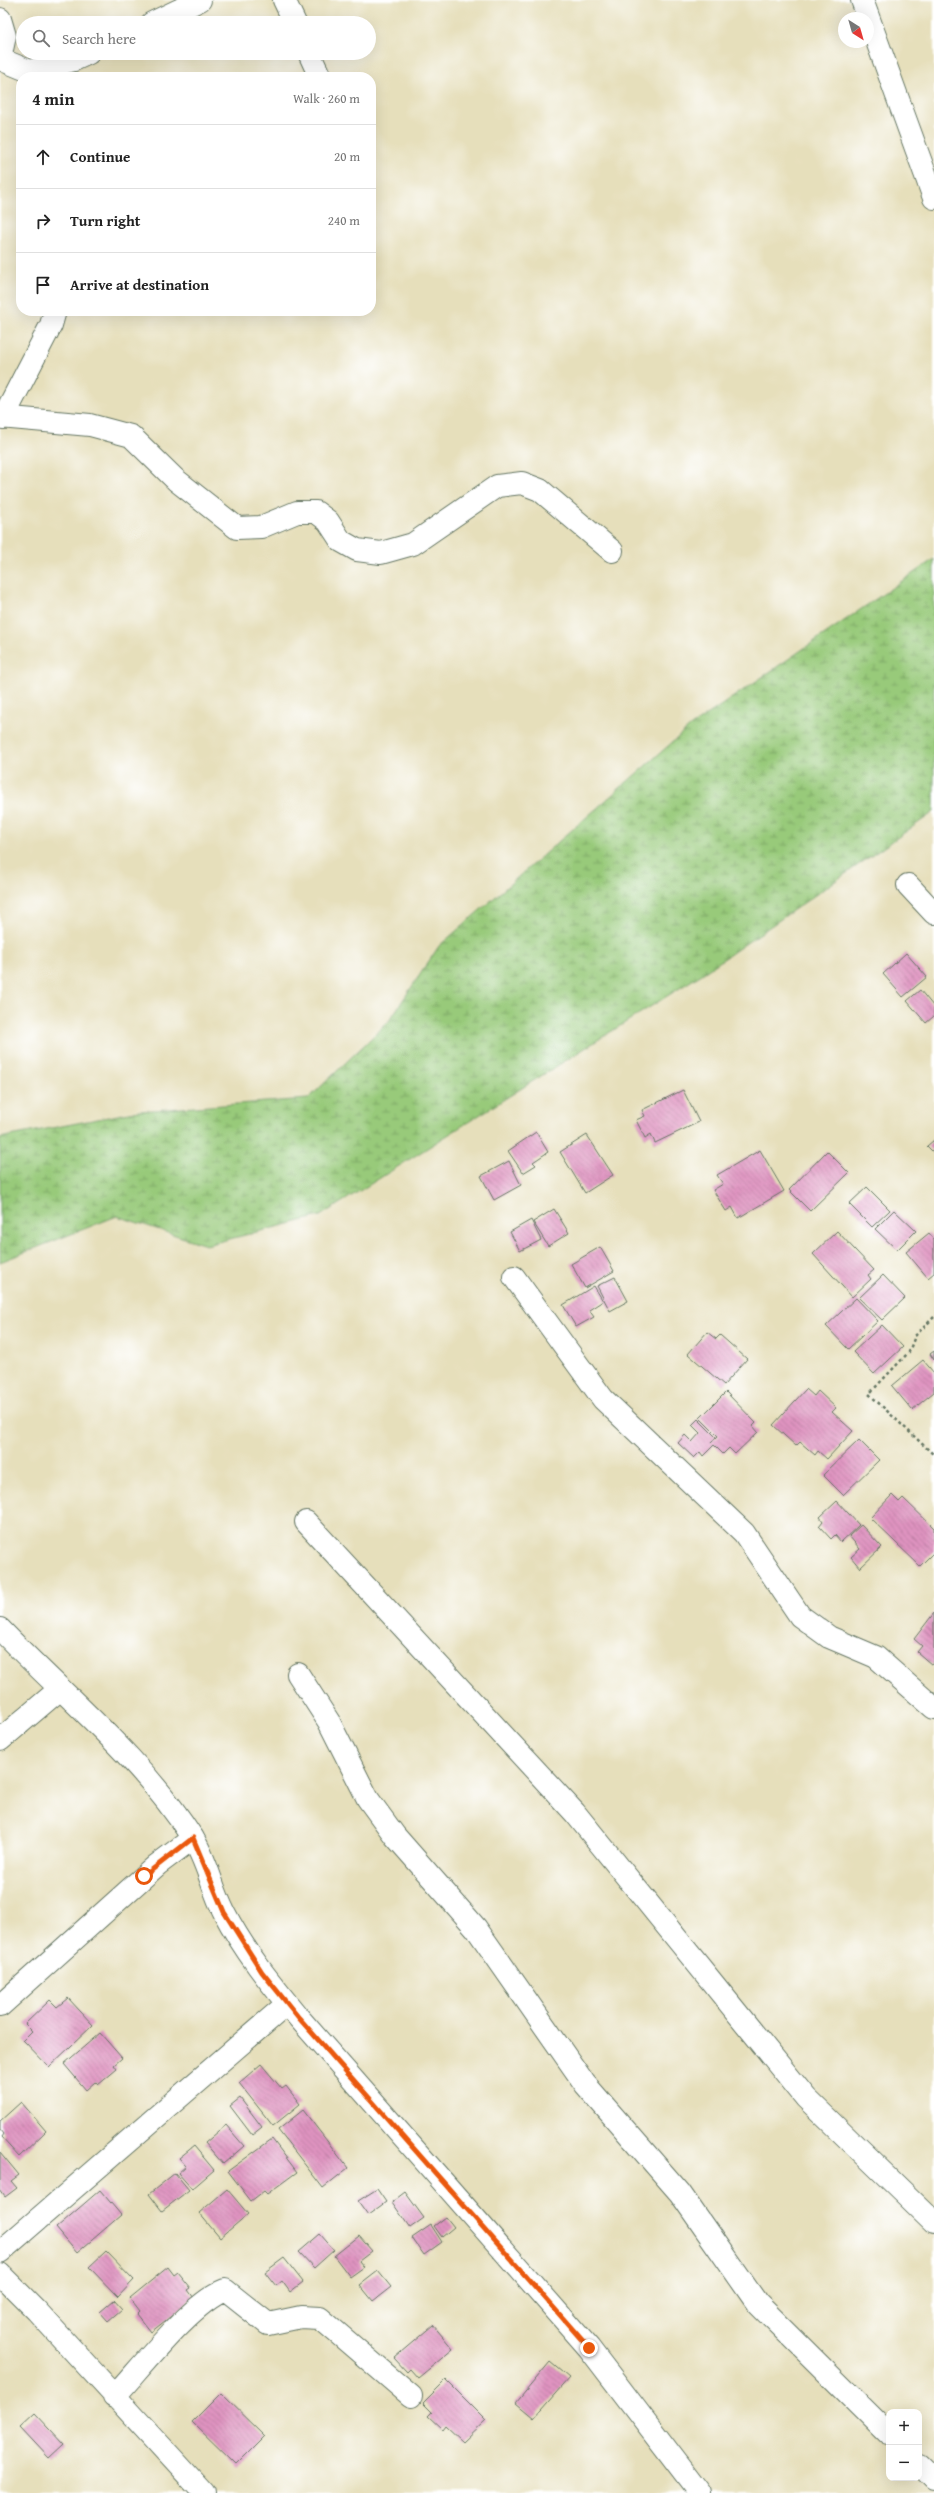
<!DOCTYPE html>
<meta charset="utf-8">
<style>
body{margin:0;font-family:"Gentium Book Plus",serif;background:#f6f6f6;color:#222}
.controls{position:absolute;right:12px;bottom:12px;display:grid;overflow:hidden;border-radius:8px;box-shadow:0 4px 16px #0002}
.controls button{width:36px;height:36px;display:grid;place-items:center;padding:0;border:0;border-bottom:1px solid #e0e0e0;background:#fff;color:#222;font:20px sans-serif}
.compass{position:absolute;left:838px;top:12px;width:36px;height:36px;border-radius:50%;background:#fff;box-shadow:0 4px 16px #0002;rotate:143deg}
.stop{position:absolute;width:12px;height:12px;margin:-9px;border:3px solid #ea580c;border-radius:50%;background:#fff}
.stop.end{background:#ea580c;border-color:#fff;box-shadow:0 1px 4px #0008}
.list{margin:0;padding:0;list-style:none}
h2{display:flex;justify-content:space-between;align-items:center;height:52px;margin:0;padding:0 16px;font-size:17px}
h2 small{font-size:13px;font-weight:400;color:#767676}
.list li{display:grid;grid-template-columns:26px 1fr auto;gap:12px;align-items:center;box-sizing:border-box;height:64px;padding:0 16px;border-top:1px solid #e0e0e0}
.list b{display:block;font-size:15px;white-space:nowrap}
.list em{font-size:13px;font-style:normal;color:#767676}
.icon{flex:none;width:22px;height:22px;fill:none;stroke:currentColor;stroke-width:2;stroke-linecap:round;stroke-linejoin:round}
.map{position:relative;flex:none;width:934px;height:2493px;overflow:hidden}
.search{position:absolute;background:#fff;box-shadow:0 4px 16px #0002;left:16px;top:16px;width:360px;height:44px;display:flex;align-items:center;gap:10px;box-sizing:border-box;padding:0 14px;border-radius:22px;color:#767676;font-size:15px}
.panel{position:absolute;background:#fff;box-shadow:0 4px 16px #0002;left:16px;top:72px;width:360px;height:244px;border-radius:16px}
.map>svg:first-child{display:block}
.wetland{fill:url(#wetland-marsh);stroke:#5c8457}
.building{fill:url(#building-back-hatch)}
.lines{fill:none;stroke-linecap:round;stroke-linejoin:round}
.street-casing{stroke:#657663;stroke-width:24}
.path{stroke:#657663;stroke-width:2.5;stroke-dasharray:3 3;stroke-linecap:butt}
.street{stroke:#fff;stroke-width:22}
.route{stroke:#ea580c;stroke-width:5}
</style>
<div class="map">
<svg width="934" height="2493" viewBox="0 0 934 2493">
<defs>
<pattern id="wetland-marsh" width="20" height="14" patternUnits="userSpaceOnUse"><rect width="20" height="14" fill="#98ca7a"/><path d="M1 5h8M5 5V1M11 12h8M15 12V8" fill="none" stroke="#7ba565"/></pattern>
<pattern id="building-back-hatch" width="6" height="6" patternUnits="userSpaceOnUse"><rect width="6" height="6" fill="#df93c0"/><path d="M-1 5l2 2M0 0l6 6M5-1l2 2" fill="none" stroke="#b4799d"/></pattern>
</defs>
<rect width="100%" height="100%" fill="#fff"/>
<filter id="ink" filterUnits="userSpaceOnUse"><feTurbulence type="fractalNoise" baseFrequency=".025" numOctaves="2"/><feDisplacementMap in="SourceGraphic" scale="8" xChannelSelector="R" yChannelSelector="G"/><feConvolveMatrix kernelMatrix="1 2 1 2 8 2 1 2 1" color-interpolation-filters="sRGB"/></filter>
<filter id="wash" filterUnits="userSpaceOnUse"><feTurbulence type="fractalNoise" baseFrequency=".012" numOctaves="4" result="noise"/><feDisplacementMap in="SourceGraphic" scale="16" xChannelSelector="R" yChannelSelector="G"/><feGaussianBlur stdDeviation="0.9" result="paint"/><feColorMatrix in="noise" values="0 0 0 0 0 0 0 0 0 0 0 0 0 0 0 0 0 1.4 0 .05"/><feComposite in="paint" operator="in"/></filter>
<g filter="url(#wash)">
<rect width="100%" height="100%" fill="#e6dfbb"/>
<!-- wetland -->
<path class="wetland" d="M 934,559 L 934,812 L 702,974 L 320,1216 L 206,1245 L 117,1216 L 0,1262 L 0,1138 L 139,1111 L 308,1099 L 389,1021 L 439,946 L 691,726 Z"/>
<g id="blocks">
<!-- building -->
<path class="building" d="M 906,953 L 927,977 L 903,997 L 883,974 Z
M 920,990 L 934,1007 L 934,1016 L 926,1023 L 907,1001 Z
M 683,1090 L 699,1122 L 655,1143 L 651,1134 L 645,1138 L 636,1120 L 645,1116 L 642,1110 Z
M 536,1132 L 548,1152 L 533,1162 L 536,1165 L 523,1173 L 508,1151 Z
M 587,1135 L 613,1175 L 585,1193 L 560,1152 Z
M 934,1140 L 934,1153 L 927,1146 Z
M 760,1150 L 784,1191 L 738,1218 L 732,1207 L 726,1211 L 713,1190 L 723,1184 L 717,1175 Z
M 827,1151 L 849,1173 L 810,1211 L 789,1190 Z
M 509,1161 L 521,1185 L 494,1200 L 481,1176 Z
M 867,1187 L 890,1210 L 872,1227 L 849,1204 Z
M 554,1209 L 569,1233 L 548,1246 L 533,1222 Z
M 894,1210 L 916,1231 L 897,1250 L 875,1229 Z
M 531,1220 L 541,1240 L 520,1251 L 510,1232 Z
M 837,1231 L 874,1270 L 868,1275 L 871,1279 L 852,1297 L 813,1254 Z
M 929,1233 L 934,1239 L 934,1273 L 928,1278 L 906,1252 Z
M 600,1247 L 614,1271 L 585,1288 L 571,1264 Z
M 883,1275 L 905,1298 L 882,1320 L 859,1298 Z
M 615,1277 L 628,1301 L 610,1311 L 597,1286 Z
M 594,1286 L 603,1301 L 589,1310 L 594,1317 L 576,1327 L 563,1305 Z
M 856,1298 L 878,1321 L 848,1349 L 826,1326 Z
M 882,1325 L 903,1347 L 874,1374 L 853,1352 Z
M 707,1332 L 716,1339 L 720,1335 L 747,1359 L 724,1385 L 688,1354 Z
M 934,1351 L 934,1360 L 930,1354 Z
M 923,1360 L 934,1373 L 934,1392 L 912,1410 L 892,1386 Z
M 806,1389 L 814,1396 L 818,1391 L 836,1408 L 832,1412 L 853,1431 L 827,1459 L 818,1451 L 815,1455 L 800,1442 L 796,1446 L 773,1425 Z
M 726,1392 L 756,1423 L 753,1426 L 758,1432 L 735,1454 L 729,1448 L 723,1454 L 714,1445 L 703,1456 L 700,1452 L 694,1458 L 678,1443 L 685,1435 L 692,1442 L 700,1433 L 692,1425 L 698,1419 L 716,1437 L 711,1443 L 718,1436 L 700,1418 Z
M 859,1440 L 879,1460 L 843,1495 L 823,1475 Z
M 892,1495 L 899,1502 L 903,1498 L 934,1528 L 934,1552 L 920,1566 L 870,1518 Z
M 837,1501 L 859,1525 L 841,1542 L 835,1535 L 831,1539 L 819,1526 L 823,1521 L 820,1517 Z
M 861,1525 L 882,1547 L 860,1568 L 851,1557 L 860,1549 L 849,1536 Z
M 934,1613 L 934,1663 L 932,1665 L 917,1652 L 922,1646 L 914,1639 Z
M 68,1998 L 93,2025 L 49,2067 L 23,2040 L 32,2031 L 25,2024 L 50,2000 L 57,2007 Z
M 100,2033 L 122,2058 L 114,2065 L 117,2069 L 98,2085 L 95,2082 L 86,2090 L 64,2064 Z
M 261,2064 L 282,2089 L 286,2086 L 300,2104 L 273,2126 L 239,2083 Z
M 240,2098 L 262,2127 L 252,2135 L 230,2106 Z
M 21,2102 L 46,2131 L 19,2157 L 1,2137 L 3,2134 L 0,2130 L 0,2121 Z
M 303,2110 L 348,2168 L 323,2188 L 278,2130 Z
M 226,2125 L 244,2146 L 223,2164 L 205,2143 Z
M 272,2139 L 297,2172 L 267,2194 L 264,2191 L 251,2201 L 228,2171 Z
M 194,2146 L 214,2170 L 192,2189 L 178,2173 L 186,2166 L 179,2158 Z
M 0,2152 L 19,2175 L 11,2181 L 17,2188 L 5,2197 L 0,2190 Z
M 175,2173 L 189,2190 L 162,2211 L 149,2194 Z
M 227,2189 L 248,2214 L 220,2238 L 199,2213 Z
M 377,2189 L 386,2202 L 368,2215 L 358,2201 Z
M 100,2190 L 121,2215 L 77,2253 L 56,2228 Z
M 405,2192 L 424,2218 L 410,2228 L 392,2202 Z
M 446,2217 L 454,2227 L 442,2237 L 434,2226 Z
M 431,2225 L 442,2242 L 424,2255 L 412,2238 Z
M 320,2234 L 334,2250 L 314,2268 L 299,2252 Z
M 359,2236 L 372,2251 L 359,2261 L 364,2267 L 350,2277 L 334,2256 Z
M 106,2251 L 134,2280 L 118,2297 L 89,2267 Z
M 284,2258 L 303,2282 L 290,2292 L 282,2281 L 276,2286 L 265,2272 Z
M 168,2267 L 174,2275 L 178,2272 L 191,2288 L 188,2290 L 194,2298 L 151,2332 L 137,2314 L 140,2311 L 130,2298 Z
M 378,2271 L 391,2287 L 373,2301 L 360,2285 Z
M 114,2300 L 122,2309 L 108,2321 L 100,2312 Z
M 433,2325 L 453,2349 L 418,2378 L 410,2369 L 407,2372 L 394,2358 Z
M 550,2362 L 569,2378 L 534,2418 L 516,2403 Z
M 446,2380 L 486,2420 L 463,2442 L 445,2425 L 442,2429 L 428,2416 L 432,2412 L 423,2403 Z
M 221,2393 L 265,2436 L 236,2465 L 192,2422 Z
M 35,2413 L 64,2444 L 49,2458 L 20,2427 Z"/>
</g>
</g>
<g filter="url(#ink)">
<use href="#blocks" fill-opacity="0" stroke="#657663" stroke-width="1"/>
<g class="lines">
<!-- street casing -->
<g class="street-casing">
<path id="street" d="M 284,0 L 295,23
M 862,0 L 934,198
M 0,19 L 5,36 L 0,59
M 152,23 L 200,0
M 309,53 L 320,77
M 0,59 L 29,71 L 74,60 L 89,53
M 0,417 L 90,425 L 131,436 L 176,480 L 237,528 L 261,527 L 297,512 L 316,512 L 328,521 L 341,541 L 357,550 L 381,553 L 413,544 L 497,486 L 522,483 L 540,490 L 612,551
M 3,418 L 51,325 L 55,311
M 908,885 L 934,913
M 514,1277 L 603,1399 L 744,1533 L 800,1616 L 829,1637 L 876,1657 L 934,1708
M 306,1522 L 575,1813 L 806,2098 L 934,2222
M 0,1629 C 65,1697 141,1757 192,1837 C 207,1860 212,1889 224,1912 C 244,1951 272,1985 299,2018 L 589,2348 L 700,2493
M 298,1674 L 329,1722 L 368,1799 L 395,1836 L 476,1928 L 585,2084 L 680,2193 L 757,2303 L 889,2434
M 0,1740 L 60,1689
M 0,2006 L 157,1865 L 193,1838
M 0,2252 L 287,2004
M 0,2274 L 36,2310 L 204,2493
M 114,2397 C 141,2368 191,2303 225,2290 L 268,2324 L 301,2317 L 320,2318 L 411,2396
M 919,2464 L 934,2479"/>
</g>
<!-- path -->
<path class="path" d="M 934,1317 L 915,1336 L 909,1352 L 869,1394 L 934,1455"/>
<!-- street -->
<use href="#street" class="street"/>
</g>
</g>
<g class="lines" filter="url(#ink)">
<!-- route -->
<path class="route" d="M 144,1876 L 193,1838 L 224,1912 L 262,1972 L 299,2018 L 589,2348"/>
</g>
</svg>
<div class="controls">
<button>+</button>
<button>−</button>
</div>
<svg class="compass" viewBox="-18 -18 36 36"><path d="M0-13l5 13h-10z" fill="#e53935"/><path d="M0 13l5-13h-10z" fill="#767676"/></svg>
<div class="stop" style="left:144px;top:1876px"></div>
<div class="stop end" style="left:589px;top:2348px"></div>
<div class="search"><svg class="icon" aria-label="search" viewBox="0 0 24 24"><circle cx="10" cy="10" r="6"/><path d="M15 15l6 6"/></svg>Search here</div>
<section class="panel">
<h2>4 min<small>Walk · 260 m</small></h2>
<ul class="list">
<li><svg class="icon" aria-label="ahead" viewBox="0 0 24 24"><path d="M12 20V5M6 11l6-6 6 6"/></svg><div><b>Continue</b></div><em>20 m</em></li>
<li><svg class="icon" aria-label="right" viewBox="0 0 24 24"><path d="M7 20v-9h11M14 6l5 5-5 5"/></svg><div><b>Turn right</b></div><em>240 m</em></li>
<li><svg class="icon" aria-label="arrive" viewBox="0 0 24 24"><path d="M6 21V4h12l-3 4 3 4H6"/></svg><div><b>Arrive at destination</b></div></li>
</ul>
</section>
</div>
